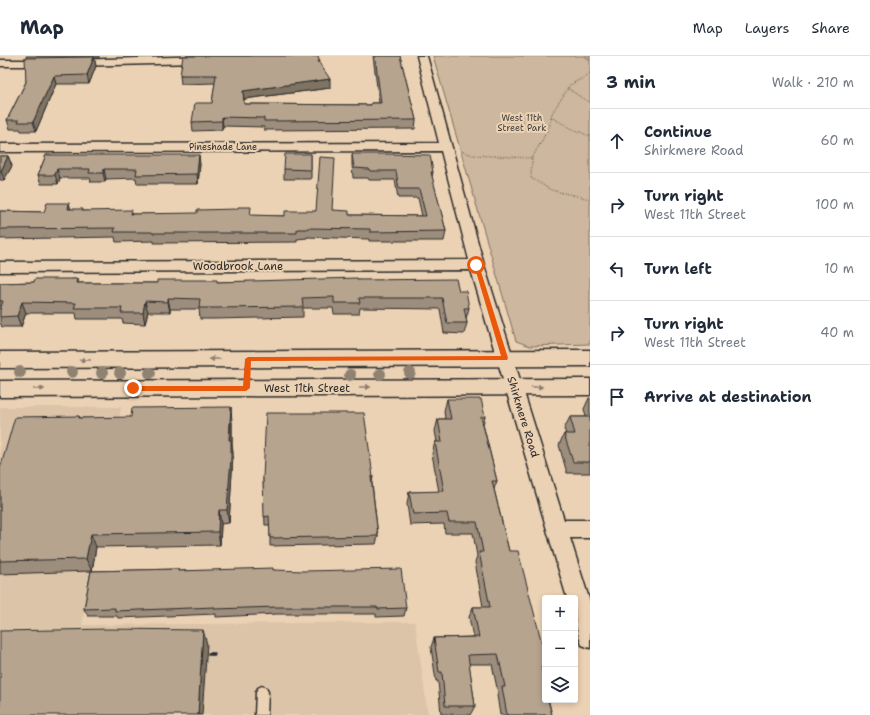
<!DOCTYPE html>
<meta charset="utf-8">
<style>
body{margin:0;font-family:"Shantell Sans",sans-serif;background:#f2f2f3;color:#1f2937}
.controls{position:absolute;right:12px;bottom:12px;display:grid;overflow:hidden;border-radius:4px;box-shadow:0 2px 6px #0003}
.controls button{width:36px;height:36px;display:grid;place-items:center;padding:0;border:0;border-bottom:1px solid #e0e1e3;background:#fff;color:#1f2937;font:20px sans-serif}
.stop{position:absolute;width:12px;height:12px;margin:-9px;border:3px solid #ea580c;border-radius:50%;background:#fff}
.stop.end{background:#ea580c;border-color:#fff;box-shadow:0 1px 4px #0008}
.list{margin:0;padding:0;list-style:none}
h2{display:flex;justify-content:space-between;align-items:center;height:52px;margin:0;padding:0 16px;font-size:17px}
h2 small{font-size:13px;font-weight:400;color:#747a83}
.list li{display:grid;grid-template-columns:26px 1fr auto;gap:12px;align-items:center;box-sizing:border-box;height:64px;padding:0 16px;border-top:1px solid #e0e1e3}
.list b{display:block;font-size:15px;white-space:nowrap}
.list p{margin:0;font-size:13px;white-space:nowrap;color:#747a83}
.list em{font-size:13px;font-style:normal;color:#747a83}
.icon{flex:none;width:22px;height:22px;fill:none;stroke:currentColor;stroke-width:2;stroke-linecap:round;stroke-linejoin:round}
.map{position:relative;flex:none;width:590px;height:659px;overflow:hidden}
header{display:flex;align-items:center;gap:24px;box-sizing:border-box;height:56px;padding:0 20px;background:#fff;border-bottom:1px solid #e0e1e3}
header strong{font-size:19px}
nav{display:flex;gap:22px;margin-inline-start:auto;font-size:14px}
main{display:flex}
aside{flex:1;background:#fff}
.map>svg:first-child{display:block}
.built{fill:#dcc4a9}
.green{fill:#cdb79e;stroke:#7c7164}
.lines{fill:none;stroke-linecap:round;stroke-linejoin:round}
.lane-casing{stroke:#2b2b2b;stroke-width:3}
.street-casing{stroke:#2b2b2b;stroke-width:3}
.secondary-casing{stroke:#2b2b2b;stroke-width:3}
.path{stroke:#2b2b2b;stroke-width:1.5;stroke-dasharray:0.5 2;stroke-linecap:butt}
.lane{fill:#ecd2b4;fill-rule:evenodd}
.street{fill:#ecd2b4;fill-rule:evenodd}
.secondary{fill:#ecd2b4;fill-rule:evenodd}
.rail{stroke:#2b2b2b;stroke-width:3.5;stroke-dasharray:8 3.5;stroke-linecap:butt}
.tree{fill:#8f8272}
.wall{fill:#9d8d7b;stroke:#2b2b2b}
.shaded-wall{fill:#7f7364;stroke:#2b2b2b}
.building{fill:#b6a48f;stroke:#2b2b2b}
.oneway{fill:#8c7e70}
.route{fill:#ea580c}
.labels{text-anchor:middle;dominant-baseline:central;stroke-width:4;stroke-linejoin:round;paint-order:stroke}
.far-park-label{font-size:9px;fill:#43403c;stroke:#ecd2b4}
.far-street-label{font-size:9px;fill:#2b2b2b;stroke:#ecd2b4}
.street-label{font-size:11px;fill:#2b2b2b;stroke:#ecd2b4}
</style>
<header>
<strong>Map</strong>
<nav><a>Map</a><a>Layers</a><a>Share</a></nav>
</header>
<main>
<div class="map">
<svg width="590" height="659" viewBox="0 0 590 659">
<rect width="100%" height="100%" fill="#ecd2b4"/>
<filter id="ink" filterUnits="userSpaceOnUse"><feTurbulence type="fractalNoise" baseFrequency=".025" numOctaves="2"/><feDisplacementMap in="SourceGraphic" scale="8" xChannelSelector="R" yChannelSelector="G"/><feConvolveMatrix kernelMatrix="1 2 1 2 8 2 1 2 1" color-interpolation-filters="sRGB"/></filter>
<g filter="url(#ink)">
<!-- built -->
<path class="built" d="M 0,351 L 121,351 L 82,569 L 415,566 L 428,659 L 0,659 Z"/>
<!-- green -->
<path class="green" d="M 433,0 L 590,0 L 590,288 L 530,290 L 516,285 Z"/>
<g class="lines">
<!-- lane casing -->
<g class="lane-casing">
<path id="lane" d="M 262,630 L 266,632 L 268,636 L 267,659 L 255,659 L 256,636 L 258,632 Z"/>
</g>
<!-- street casing -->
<g class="street-casing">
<path id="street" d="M 208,0 L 250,0 L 245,3 L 197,7 L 72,10 L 67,7 L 72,4 Z
M 417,0 L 427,0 L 484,209 L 564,464 L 590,464 L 590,482 L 570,482 L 590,546 L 590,592 L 582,589 C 575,573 575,559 575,542 L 567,542 L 471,214 L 0,216 L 0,206 L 469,204 L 441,95 L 0,96 L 0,88 L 439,87 Z
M 0,4 L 47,4 L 52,7 L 47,10 L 0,10 Z"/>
</g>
<!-- secondary casing -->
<g class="secondary-casing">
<path id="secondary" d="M 590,294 L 590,310 L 0,312 L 0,296 Z
M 590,323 L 590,339 L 0,341 L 0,325 Z"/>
</g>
<!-- path -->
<path class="path" d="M 585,0 L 590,5
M 590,18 L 570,29 L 552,57 L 549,72 L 532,102 L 531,122 L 551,134 L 590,143
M 567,32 L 590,47
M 551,61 L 572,73 L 590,80
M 461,95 L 473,99 L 532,102"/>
<!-- lane -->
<use href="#lane" class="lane"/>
<!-- street -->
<use href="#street" class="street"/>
<!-- secondary -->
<use href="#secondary" class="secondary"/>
<!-- rail -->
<path class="rail" d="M 196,598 L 218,598"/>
</g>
<!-- trees -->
<g class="tree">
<circle cx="20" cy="316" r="6"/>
<circle cx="72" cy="316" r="6"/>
<circle cx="102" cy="317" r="6"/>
<circle cx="120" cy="317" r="6"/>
<circle cx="150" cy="317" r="6"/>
<circle cx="410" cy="317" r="6"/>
<circle cx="380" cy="318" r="6"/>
<circle cx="350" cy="319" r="6"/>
</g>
<!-- wall -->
<path class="wall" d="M 26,0 L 99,0 L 99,2 L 94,2 L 96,10 L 89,28 L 56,28 L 36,75 L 21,75 L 20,73 L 10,73 L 7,64 L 26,26 L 27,2 Z
M 373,0 L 400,0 L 416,64 L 415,73 L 264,74 L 264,71 L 223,70 L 222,74 L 193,75 L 192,66 L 212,47 L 215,27 L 181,28 L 180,19 L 320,5 L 320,8 L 330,32 L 244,43 L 244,48 L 370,49 L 371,47 L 379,47 Z
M 311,98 L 311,123 L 284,123 L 284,113 Z
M 352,98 L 433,116 L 432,121 L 446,175 L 444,185 L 369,185 L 369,183 L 307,181 L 307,182 L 297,183 L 297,186 L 154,187 L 154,185 L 116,186 L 115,181 L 0,183 L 0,155 L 44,156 L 71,153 L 84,155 L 133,158 L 285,160 L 316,155 L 332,154 L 349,159 L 422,160 L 418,142 L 398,142 L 395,124 L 369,124 L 368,122 L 353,122 L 352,108 Z
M 46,99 L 200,108 L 198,128 L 137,128 L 136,122 L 106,123 L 105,126 L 91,126 L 90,122 L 60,122 L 58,128 L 41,128 L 38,119 Z
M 0,100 L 8,100 L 12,110 L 4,124 L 0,124 Z
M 77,223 L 79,227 L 157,227 L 217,226 L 357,224 L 459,235 L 469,252 L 466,263 L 467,267 L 464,278 L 444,277 L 440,253 L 360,252 L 359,258 L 334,258 L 333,252 L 303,252 L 303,261 L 215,263 L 200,263 L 199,253 L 170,253 L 170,256 L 148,256 L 145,268 L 123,267 L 122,263 L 77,263 L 76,257 L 26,257 L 21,271 L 2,271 L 0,266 L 0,227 L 34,226 Z
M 589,342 L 590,342 L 590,417 L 567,417 L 559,389 L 564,378 L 566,378 L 564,373 L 570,361 L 586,361 L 584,353 Z
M 447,343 L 485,361 L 483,368 L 497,425 L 494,433 L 509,495 L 545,599 L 545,614 L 542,617 L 552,659 L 500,659 L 497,639 L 498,637 L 492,608 L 469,608 L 475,650 L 470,659 L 441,658 L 438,625 L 436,625 L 431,591 L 434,582 L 473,581 L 469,561 L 473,551 L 483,551 L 475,506 L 477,500 L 473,477 L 445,477 L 444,468 L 410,469 L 407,448 L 409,436 L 439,436 L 432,398 L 435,386 L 437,386 L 435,375 L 438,363 L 445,363 L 444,355 Z
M 79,360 L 80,362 L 232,366 L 232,388 L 233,398 L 232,416 L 229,467 L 221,468 L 220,489 L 96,491 L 92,515 L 178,513 L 178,515 L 273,514 L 406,552 L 404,560 L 376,561 L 376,558 L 277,558 L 216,561 L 216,558 L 118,562 L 117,560 L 88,560 L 84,553 L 91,515 L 0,518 L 0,413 Z
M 373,421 L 372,427 L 378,480 L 376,488 L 270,490 L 270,469 L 265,469 L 263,422 Z"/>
<!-- shaded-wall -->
<path class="shaded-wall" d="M 94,1 L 96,10 L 89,28 L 87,19 Z
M 54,20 L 56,28 L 36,75 L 33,66 Z
M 330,23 L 330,32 L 244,43 L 243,35 Z
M 222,61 L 223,70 L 222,74 Z
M 199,99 L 200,108 L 198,128 L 197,118 Z
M 8,100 L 12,110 L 4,124 L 1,115 Z
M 57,113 L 60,122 L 58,128 L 55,119 Z
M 104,113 L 106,123 L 105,126 L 103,117 Z
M 69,147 L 72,156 L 68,153 Z
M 168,242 L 170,253 L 170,256 L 168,246 Z
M 145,245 L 148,256 L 145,268 L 143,257 Z
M 22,246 L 26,257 L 21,271 L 17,260 Z
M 231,351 L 232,366 L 232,388 L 233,398 L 232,416 L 229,467 L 227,454 Z
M 219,454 L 221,468 L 220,489 L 218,476 Z
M 91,478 L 96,491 L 92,515 L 86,503 Z
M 203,574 L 207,588 L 202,659 L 198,659 Z"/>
<!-- building -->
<path class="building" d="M 183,0 L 318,0 L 320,5 L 318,5 L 330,23 L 243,35 L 244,48 L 371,49 L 371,47 L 381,47 L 375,0 L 400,0 L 416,64 L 264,65 L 264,62 L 222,61 L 222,65 L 192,66 L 195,47 L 212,47 L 216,19 L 180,19 Z
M 94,1 L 87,19 L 54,20 L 33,66 L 18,66 L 19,64 L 7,64 L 26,26 L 25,2 Z
M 285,98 L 311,98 L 311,114 L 284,113 Z
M 352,98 L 386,98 L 430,99 L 433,116 L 431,116 L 446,175 L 370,176 L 370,173 L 307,172 L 307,173 L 297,173 L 297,177 L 152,177 L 152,176 L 114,176 L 115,172 L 0,173 L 0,155 L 44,156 L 47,147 L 69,147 L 68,153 L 83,153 L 82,155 L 132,154 L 131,158 L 197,157 L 197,154 L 237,153 L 238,151 L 251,151 L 250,159 L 285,160 L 285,155 L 316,155 L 320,101 L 335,102 L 332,154 L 349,155 L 349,159 L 426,160 L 419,133 L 399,133 L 396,115 L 370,115 L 369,113 L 354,112 Z
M 46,99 L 199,99 L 197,118 L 136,119 L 137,113 L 104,113 L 103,117 L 89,117 L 90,113 L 57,113 L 55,119 L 38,119 Z
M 0,100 L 8,100 L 1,115 L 0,115 Z
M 357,222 L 357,224 L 456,223 L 459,235 L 466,235 L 469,252 L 464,252 L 467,267 L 447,267 L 442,242 L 359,242 L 360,247 L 334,247 L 334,241 L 302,242 L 303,251 L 214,252 L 199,252 L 200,243 L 168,242 L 168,246 L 145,245 L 143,257 L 121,257 L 122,252 L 74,252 L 76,247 L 22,246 L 17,260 L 0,261 L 0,254 L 3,245 L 0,245 L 0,227 L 34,226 L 35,223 L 77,223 L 76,227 L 157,227 L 157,224 L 217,224 L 217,226 Z
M 447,343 L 481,343 L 485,361 L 481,361 L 497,425 L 492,425 L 509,495 L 518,495 L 545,599 L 545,610 L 541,610 L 545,629 L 545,644 L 548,644 L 552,659 L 507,659 L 502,631 L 505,631 L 498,598 L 468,599 L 475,650 L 445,650 L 442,616 L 439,616 L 434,582 L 479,581 L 473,551 L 490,551 L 479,496 L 483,496 L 477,466 L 449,466 L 447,457 L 413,458 L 409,436 L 444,435 L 435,386 L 442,386 L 438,363 L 451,363 Z
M 231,351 L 229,384 L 231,384 L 231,402 L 227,454 L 219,454 L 218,476 L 91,478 L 86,503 L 0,505 L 0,413 L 15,361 L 79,360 L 79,362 L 131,361 L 132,352 Z
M 266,357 L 364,357 L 371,406 L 373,421 L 371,421 L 378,480 L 270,482 L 269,460 L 264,461 L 263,422 Z
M 570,361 L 590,361 L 590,406 L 573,406 L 564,378 L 575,378 Z
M 273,512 L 273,514 L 304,515 L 401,513 L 406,552 L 378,553 L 377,551 L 277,551 L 215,553 L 215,551 L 115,555 L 115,552 L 84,553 L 91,515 L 178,513 L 178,515 Z
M 108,573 L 203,574 L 198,659 L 0,659 L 0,575 Z"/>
<!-- one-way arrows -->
<defs><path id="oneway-solid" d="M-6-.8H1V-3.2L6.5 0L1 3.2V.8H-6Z"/></defs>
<g class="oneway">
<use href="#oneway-solid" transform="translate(215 303) rotate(180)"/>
<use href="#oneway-solid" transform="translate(85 304) rotate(180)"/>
<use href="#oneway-solid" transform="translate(365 331)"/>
<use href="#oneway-solid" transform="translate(537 331)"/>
<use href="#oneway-solid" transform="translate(39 333)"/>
</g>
</g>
<!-- route -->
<path class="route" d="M 476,207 L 479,209 L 508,302 L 507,304 L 251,305 L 250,332 L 246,335 L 133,335 L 130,332 L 133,330 L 243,330 L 245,303 L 248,301 L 501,300 L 474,209 Z"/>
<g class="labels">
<!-- far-park labels -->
<g class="far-park-label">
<text x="522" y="62">West 11th<tspan x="522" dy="10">Street Park</tspan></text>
</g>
<!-- far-street labels -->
<g class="far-street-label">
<text x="223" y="91">Pineshade Lane</text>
</g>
<!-- street labels -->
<g class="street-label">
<text x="238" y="210">Woodbrook Lane</text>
<text x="307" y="332">West 11th Street</text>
<text transform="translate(523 361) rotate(73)">Shirkmere Road</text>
</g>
</g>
</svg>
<div class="controls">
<button>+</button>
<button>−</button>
<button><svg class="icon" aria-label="layers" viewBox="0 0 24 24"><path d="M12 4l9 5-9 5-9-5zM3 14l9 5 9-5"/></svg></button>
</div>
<div class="stop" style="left:476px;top:209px"></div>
<div class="stop end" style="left:133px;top:332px"></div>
</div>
<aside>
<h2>3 min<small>Walk · 210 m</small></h2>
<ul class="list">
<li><svg class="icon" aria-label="ahead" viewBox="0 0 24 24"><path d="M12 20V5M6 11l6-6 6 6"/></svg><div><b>Continue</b><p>Shirkmere Road</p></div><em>60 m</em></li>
<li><svg class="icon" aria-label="right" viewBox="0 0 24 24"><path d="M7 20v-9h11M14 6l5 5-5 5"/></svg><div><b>Turn right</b><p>West 11th Street</p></div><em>100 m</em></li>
<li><svg class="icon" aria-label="left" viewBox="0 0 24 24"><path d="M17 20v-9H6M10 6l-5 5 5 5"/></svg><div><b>Turn left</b></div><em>10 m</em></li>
<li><svg class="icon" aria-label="right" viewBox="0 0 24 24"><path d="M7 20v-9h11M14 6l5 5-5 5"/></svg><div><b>Turn right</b><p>West 11th Street</p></div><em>40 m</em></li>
<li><svg class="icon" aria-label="arrive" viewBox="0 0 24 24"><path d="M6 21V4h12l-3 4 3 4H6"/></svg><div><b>Arrive at destination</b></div></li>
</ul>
</aside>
</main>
